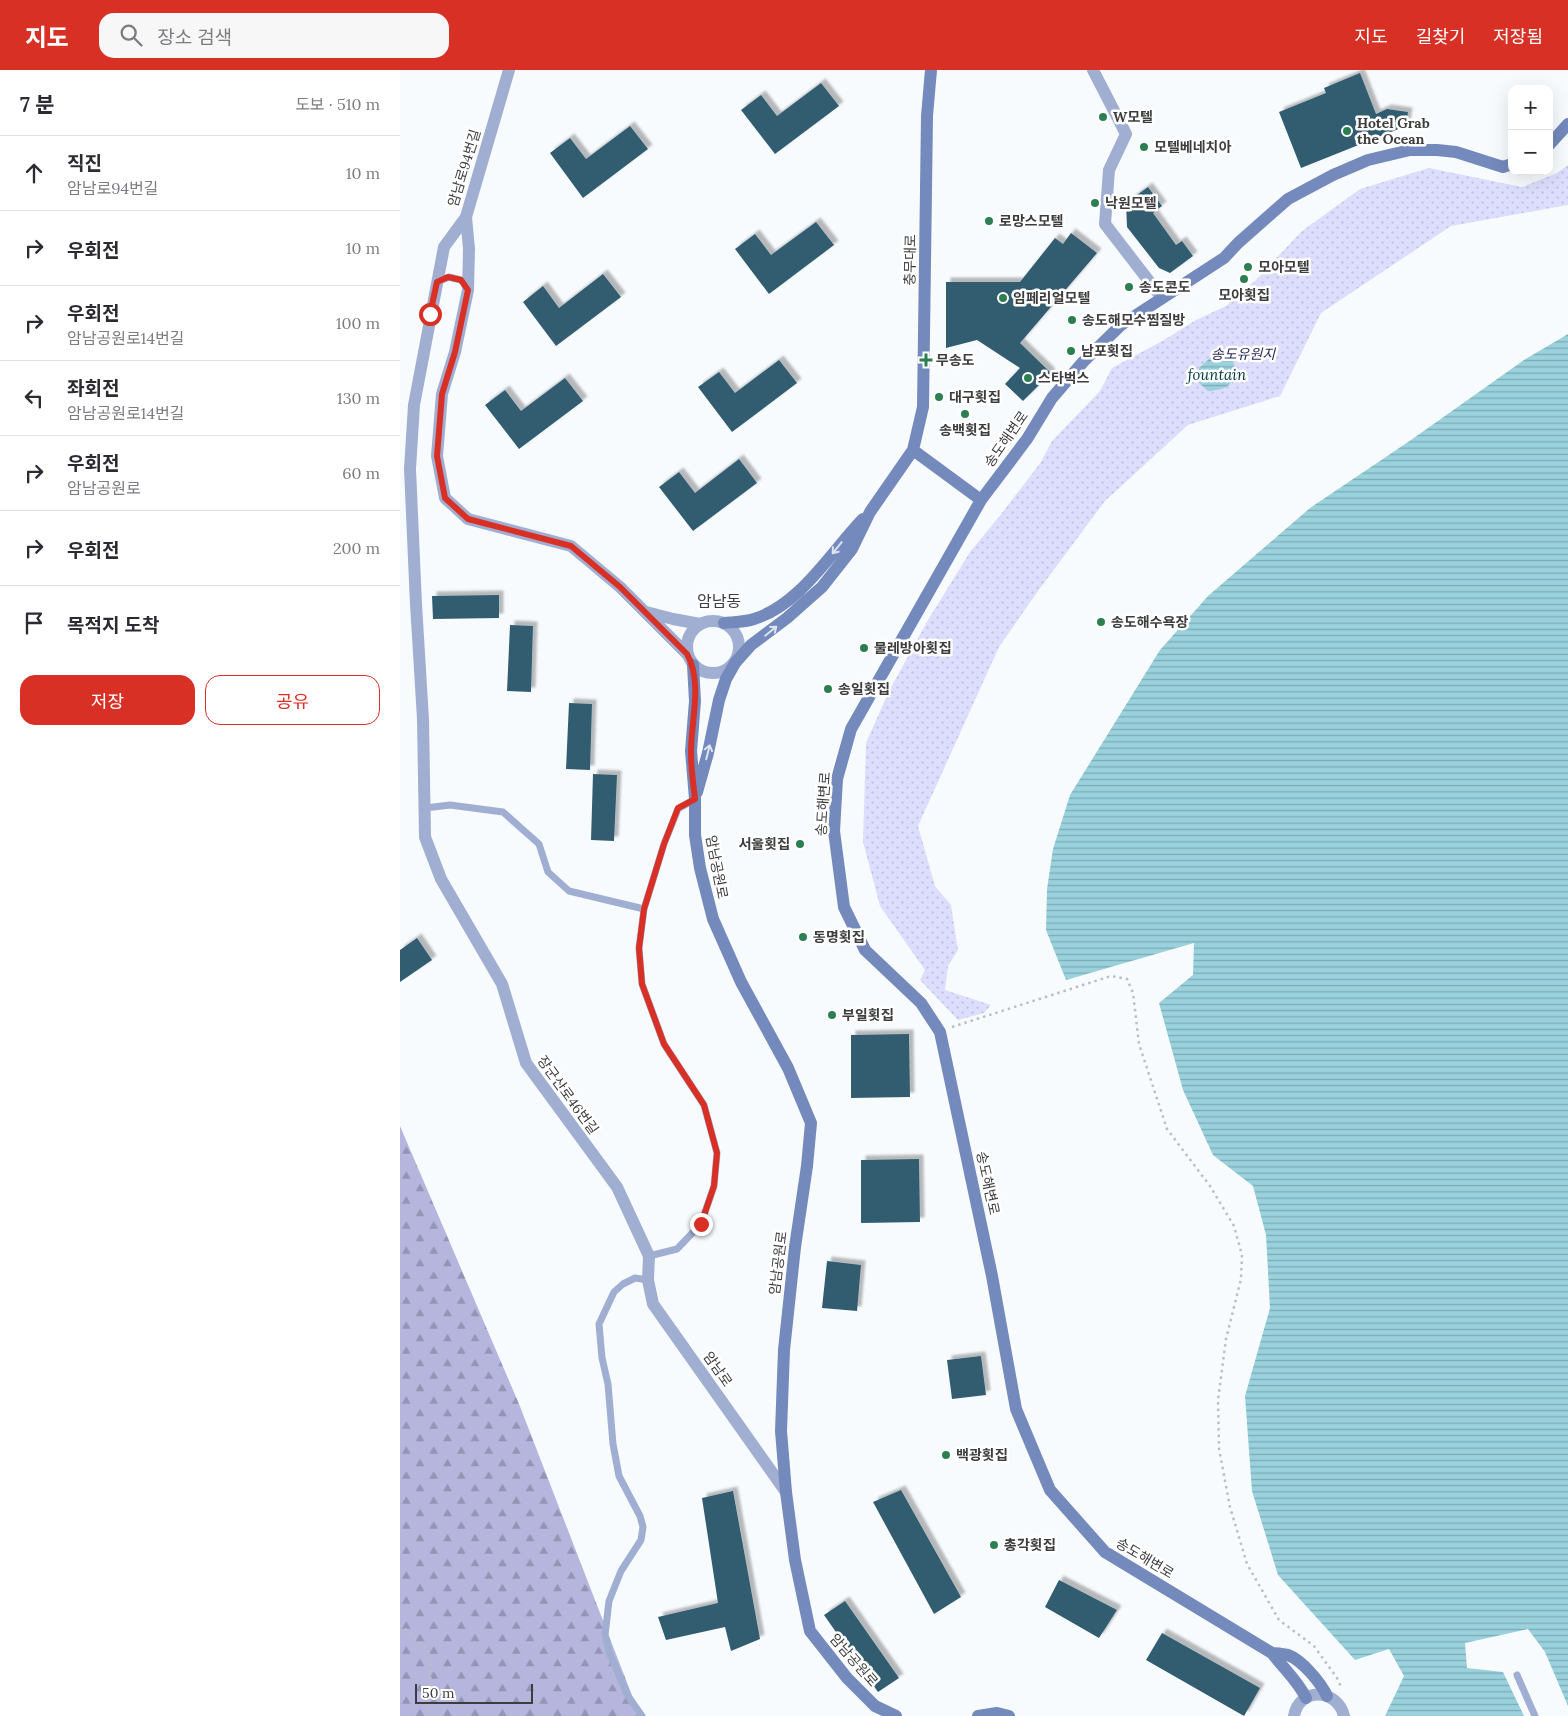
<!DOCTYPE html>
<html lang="ko">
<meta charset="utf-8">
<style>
body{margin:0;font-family:Lora,"Noto Sans KR",serif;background:#f7f7f7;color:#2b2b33}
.controls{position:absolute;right:15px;top:15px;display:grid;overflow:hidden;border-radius:10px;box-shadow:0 5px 20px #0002}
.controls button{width:45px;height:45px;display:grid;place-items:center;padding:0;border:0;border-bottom:1px solid #e1e1e2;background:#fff;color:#2b2b33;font:25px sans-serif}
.scale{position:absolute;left:15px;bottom:12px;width:118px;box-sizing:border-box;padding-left:5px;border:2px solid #3c3d3e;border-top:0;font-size:14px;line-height:18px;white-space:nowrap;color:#3c3d3e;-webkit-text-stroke:4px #fff;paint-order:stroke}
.stop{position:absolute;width:15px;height:15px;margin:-11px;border:4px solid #d93025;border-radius:50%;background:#fff}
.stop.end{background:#d93025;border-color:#fff;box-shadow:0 1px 5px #0008}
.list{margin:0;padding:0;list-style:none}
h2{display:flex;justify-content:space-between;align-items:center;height:65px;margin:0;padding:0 20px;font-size:21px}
h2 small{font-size:16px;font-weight:400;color:#7c7c81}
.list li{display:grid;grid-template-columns:32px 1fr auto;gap:15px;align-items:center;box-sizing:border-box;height:75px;padding:0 20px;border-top:1px solid #e1e1e2}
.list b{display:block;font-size:19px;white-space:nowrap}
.list p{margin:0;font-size:16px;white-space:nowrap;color:#7c7c81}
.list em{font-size:16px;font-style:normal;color:#7c7c81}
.actions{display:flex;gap:10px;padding:15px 20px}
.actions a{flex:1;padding:11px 0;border:1px solid #d93025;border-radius:15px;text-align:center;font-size:18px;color:#d93025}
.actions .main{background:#d93025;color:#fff}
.icon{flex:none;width:28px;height:28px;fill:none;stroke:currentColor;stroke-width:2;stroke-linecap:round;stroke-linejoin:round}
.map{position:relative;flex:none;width:1168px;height:1646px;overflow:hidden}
header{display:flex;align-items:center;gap:30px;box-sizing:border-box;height:70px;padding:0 25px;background:#d93025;color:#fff}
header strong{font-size:24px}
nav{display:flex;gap:28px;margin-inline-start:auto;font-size:18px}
.search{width:350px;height:45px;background:#f7f7f7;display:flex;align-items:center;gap:12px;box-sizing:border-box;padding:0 18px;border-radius:15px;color:#7c7c81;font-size:19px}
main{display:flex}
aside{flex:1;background:#fff}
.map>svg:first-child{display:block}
.forest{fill:url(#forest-firs)}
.park{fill:url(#park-dots)}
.water{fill:url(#water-rules)}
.building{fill:#315d71;filter:url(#shadow)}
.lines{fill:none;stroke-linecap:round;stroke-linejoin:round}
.path{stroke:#bcbec1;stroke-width:2.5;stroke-dasharray:2.5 4;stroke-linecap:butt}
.lane{stroke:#a0aed2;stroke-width:7}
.street{stroke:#a0aed2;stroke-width:12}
.secondary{stroke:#7489bc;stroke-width:12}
.oneway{stroke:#dce2ee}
.route{stroke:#d93025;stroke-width:6}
.poi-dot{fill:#2c7f50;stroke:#fff;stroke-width:2}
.labels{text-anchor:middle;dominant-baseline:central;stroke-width:5;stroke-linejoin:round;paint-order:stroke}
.poi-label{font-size:14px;font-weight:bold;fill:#3c3d3e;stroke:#fff;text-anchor:start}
.street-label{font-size:14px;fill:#3c3d3e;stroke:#fff}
.park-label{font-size:14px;font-style:italic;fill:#2d275a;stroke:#fff}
.water-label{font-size:15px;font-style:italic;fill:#023941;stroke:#fff}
.quarter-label{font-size:16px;fill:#3e4043;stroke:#fff}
</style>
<header>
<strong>지도</strong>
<div class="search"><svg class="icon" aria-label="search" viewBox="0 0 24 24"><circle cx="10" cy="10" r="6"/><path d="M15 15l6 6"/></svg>장소 검색</div>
<nav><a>지도</a><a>길찾기</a><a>저장됨</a></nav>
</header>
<main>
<aside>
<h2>7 분<small>도보 · 510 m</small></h2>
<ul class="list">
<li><svg class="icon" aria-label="ahead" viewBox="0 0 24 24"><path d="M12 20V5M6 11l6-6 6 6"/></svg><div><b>직진</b><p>암남로94번길</p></div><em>10 m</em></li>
<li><svg class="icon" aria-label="right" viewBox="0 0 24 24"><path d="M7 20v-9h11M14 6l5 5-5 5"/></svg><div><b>우회전</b></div><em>10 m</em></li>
<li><svg class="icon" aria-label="right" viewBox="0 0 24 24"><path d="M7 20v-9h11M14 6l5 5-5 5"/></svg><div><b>우회전</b><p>암남공원로14번길</p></div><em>100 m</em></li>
<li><svg class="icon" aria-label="left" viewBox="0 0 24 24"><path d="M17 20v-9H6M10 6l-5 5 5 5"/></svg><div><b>좌회전</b><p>암남공원로14번길</p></div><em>130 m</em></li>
<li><svg class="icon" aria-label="right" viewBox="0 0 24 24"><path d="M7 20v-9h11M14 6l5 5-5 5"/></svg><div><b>우회전</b><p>암남공원로</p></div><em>60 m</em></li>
<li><svg class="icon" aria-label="right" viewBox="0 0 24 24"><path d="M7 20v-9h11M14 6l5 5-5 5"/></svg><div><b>우회전</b></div><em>200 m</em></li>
<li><svg class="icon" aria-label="arrive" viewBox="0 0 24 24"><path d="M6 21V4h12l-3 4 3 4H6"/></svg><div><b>목적지 도착</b></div></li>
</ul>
<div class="actions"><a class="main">저장</a><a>공유</a></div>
</aside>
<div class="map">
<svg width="1168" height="1646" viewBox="0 0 1168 1646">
<defs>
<pattern id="forest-firs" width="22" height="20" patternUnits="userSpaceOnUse" patternTransform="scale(1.25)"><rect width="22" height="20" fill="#b5b5de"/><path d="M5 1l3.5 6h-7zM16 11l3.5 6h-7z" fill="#9494b5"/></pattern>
<pattern id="park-dots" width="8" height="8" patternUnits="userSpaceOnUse" patternTransform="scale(1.25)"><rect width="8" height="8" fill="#ddddfd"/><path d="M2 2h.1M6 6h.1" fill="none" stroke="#bfbfda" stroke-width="1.8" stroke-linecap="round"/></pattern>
<pattern id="water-rules" width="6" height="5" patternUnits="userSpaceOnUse" patternTransform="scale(1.25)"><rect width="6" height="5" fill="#99d1dc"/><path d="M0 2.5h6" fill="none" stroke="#7eabb4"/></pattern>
<filter id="shadow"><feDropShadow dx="4.5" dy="-4.5" stdDeviation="1" flood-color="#0004"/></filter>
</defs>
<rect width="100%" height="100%" fill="#f8fbfe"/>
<!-- forest -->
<path class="forest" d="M 0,1056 L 119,1334 L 240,1646 L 0,1646 Z"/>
<!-- park -->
<path class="park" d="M 1168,95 L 1168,135 L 1051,156 L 921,243 L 880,326 L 788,355 L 705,431 L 638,521 L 599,577 L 518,756 L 535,816 L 551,835 L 558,880 L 548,896 L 545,920 L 591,935 L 584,943 L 558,950 L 520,910 L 525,900 L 480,836 L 463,772 L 466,673 L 489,621 L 528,550 L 570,482 L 602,443 L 641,392 L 652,371 L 700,321 L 712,298 L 764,270 L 796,250 L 826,236 L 856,210 L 902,161 L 960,119 L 1029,98 L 1122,117 L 1157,103 Z"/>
<!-- water -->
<path class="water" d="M 1168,264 L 1168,1636 L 1145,1582 L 1128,1559 L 1065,1573 L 1067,1598 L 1103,1602 L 1124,1646 L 985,1646 L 1004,1606 L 989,1579 L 955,1590 L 878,1505 L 852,1421 L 845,1326 L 870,1238 L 866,1165 L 853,1116 L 813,1085 L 783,1020 L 759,933 L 793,905 L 794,873 L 666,910 L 646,860 L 647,819 L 653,779 L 670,725 L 760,580 L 808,526 L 910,438 L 1011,370 L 1124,290 Z
M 821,285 L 832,290 L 837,302 C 830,318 826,319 808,321 L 799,313 L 799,298 L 810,288 Z"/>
<!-- building -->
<path class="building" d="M 960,3 L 976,44 L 987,39 L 1008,42 L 1006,56 L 901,98 L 879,42 L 926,23 L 924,18 Z
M 421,13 L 439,36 L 375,84 L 341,40 L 361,25 L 377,46 Z
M 230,56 L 248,79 L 183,128 L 150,83 L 170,68 L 186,89 Z
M 748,117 L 762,136 L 753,143 L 776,175 L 782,171 L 793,186 L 770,203 L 759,198 L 727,157 L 726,133 Z
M 416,152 L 434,175 L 369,224 L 335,179 L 355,164 L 371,185 Z
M 671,163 L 697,183 L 620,273 L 651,303 L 623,331 L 605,314 L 620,298 L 577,270 L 546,278 L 546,212 L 620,212 L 655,168 L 663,174 Z
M 203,204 L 221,227 L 156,276 L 123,232 L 143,216 L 159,238 Z
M 379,290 L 397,313 L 332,362 L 298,317 L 319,302 L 335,323 Z
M 165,308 L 183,331 L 119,379 L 85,335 L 105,320 L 121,341 Z
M 339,389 L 357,413 L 293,461 L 259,417 L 279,402 L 295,423 Z
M 99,525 L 99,548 L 33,549 L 32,526 Z
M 110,555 L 133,556 L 131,622 L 107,621 Z
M 169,633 L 192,634 L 190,700 L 166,699 Z
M 193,704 L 217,705 L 214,771 L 191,770 Z
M 17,868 L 32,890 L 0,912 L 0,880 Z
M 509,964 L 510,1027 L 451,1028 L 451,965 Z
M 519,1089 L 520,1152 L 461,1153 L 461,1090 Z
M 427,1191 L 461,1195 L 457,1241 L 422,1238 Z
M 581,1286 L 586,1325 L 552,1329 L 547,1290 Z
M 501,1420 L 561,1527 L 534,1544 L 473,1432 Z
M 333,1421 L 360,1569 L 331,1581 L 325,1557 L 266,1570 L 258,1547 L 318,1533 L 302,1428 Z
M 659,1510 L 717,1540 L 699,1568 L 645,1537 Z
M 445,1531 L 499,1608 L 478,1622 L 424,1545 Z
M 762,1563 L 860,1618 L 844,1646 L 746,1590 Z"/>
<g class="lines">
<!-- path -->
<path class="path" d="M 552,957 L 711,906 L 727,909 L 733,923 L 739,974 L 767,1059 L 810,1116 L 834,1156 L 842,1185 L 841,1209 L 826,1269 L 818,1330 L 819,1379 L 830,1437 L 847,1494 L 879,1550 L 914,1576 L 937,1608 L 942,1619
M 0,1554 L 28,1581 L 31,1598 L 28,1646"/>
<!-- lane -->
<path class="lane" d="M 37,212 L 49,207 L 61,210 L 67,218
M 25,738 L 50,735 L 103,742 L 139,774 L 148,802 L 169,821 L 244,839 L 264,774 L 278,739 L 295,729
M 244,839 L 239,878 L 242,914 L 264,974 L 304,1035 L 317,1083 L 314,1116 L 301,1154 L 277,1179 L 249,1186
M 1117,1605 L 1135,1646
M 242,1646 L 228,1626 L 209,1582 L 205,1565 L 209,1531 L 221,1501 L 241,1470 L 243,1457 L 240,1446 L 219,1406 L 213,1374 L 208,1314 L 202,1288 L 199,1254 L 214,1222 L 223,1214 L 235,1208 L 248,1210"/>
<!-- street -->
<path class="street" d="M 109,0 L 66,147 L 44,177 L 14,335 L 10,399 L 16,534 L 23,649 L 25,767 L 41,809 L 102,914 L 126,993 L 217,1117 L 249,1186 L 248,1210 L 253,1234 L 386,1422
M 693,0 L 726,64 L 709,100 L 705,154 L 762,228
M 66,147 L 69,179 L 68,220 L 55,282 L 42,324 L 37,386 L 45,428 L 68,449 L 171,476 L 220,517 L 287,584
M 246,542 L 273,549 L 300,554
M287 577a26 26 0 1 1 52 0a26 26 0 1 1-52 0Z
M 894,1646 C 899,1617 937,1618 944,1646"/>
<!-- secondary -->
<path class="secondary" d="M 1149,75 L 1168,54
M 513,380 L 581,430
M 324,553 C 334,552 345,552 354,549 C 400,535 431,482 463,449
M 293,595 L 295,631 L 291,681 L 295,729 L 295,765 L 300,798 L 313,849 L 341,912 L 388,998 L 411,1053 L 407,1096 L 395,1177 L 384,1280 L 381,1361 L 386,1422 L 395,1490 L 410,1561 L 447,1608 L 475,1636 L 496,1646
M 297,722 L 308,683 L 319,630 L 326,609 L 335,593 L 351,575 L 387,548 L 422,517 L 452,479 L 470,442 L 513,380 L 523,337 L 527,46 L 531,0
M 872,1583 C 883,1598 898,1611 906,1628
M 927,1626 C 921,1613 902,1590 888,1585 C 883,1584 877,1583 872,1583 L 705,1482 L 650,1420 L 616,1339 L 592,1206 L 540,962 L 521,933 L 465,880 L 444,837 L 434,761 L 437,709 L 451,659 L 581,430 L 627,369 L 652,328 L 683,292 L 721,255 L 824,188 L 838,173 L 888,129 L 933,105 L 968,90 L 1010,80 L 1037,80 L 1056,82 L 1103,97 L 1112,94
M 578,1646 L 597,1643 L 609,1646"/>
</g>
<!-- one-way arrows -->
<defs><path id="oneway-shaft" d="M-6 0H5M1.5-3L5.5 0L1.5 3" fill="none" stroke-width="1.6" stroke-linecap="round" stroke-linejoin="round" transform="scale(1.25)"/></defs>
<g class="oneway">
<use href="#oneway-shaft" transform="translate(437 478) rotate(129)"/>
<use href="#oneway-shaft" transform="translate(371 561) rotate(-39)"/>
<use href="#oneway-shaft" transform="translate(308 682) rotate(-76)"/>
</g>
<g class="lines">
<!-- route -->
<path class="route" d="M 30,244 L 37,212 L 48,207 L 61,210 L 68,220 L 55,282 L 42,324 L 37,386 L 45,428 L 68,449 L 171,476 L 220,517 L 287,584 C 303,613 291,650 291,682 C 291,697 293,713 295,729 L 278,738 L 264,774 L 244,839 L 239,878 L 242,914 L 264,974 L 304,1035 L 317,1083 L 314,1116 L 301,1154"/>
</g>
<!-- markers -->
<g class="poi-dot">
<circle cx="703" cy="47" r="5"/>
<circle cx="947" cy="61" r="5"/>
<circle cx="744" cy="77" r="5"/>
<circle cx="695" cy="133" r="5"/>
<circle cx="589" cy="151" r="5"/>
<circle cx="848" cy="197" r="5"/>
<circle cx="844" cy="209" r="5"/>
<circle cx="729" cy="217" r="5"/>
<circle cx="603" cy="228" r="5"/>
<circle cx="672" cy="250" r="5"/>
<circle cx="671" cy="281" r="5"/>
<path d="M523.5 282.5h5v5h5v5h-5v5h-5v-5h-5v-5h5z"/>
<circle cx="628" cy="308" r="5"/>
<circle cx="539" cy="327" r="5"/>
<circle cx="565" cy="344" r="5"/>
<circle cx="701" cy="552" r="5"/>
<circle cx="464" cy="578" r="5"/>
<circle cx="428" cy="619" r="5"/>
<circle cx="400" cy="774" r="5"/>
<circle cx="403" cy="867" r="5"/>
<circle cx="432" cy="945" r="5"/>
<circle cx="546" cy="1385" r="5"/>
<circle cx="594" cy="1475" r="5"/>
</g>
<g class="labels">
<!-- poi labels -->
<g class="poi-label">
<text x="713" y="47">W모텔</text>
<text x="957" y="53">Hotel Grab<tspan x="957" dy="16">the Ocean</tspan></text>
<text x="754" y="77">모텔베네치아</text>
<text x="705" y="133">낙원모텔</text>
<text x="599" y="151">로망스모텔</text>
<text x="858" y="197">모아모텔</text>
<text x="739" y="217">송도콘도</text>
<text x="844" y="225" text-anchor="middle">모아횟집</text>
<text x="613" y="228">임페리얼모텔</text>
<text x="682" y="250">송도해모수찜질방</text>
<text x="681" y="281">남포횟집</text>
<text x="536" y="290">무송도</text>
<text x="638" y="308">스타벅스</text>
<text x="549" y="327">대구횟집</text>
<text x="565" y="360" text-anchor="middle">송백횟집</text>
<text x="711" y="552">송도해수욕장</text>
<text x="474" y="578">물레방아횟집</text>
<text x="438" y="619">송일횟집</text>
<text x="390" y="774" text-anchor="end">서울횟집</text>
<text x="413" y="867">동명횟집</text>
<text x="442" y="945">부일횟집</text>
<text x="556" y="1385">백광횟집</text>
<text x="604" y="1475">총각횟집</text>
</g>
<!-- street labels -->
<g class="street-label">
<text transform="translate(64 98) rotate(-73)">암남로94번길</text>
<text transform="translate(510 190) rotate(-89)">충무대로</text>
<text transform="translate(606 369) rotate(-55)">송도해변로</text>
<text transform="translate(423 734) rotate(-86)">송도해변로</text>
<text transform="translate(317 797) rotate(79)">암남공원로</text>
<text transform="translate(168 1025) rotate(54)">장군산로46번길</text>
<text transform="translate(588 1113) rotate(78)">송도해변로</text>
<text transform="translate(378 1193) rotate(-83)">암남공원로</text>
<text transform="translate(318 1299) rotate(55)">암남로</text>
<text transform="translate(745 1488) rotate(31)">송도해변로</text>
<text transform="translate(454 1590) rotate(49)">암남공원로</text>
</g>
<!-- park labels -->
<g class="park-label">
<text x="843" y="284">송도유원지</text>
</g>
<!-- water labels -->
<g class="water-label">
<text x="817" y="304">fountain</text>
</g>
<!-- quarter labels -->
<g class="quarter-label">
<text x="319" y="531">암남동</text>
</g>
</g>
</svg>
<div class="controls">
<button>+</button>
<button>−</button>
</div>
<div class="scale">50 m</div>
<div class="stop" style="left:30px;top:244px"></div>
<div class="stop end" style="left:301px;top:1154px"></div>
</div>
</main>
